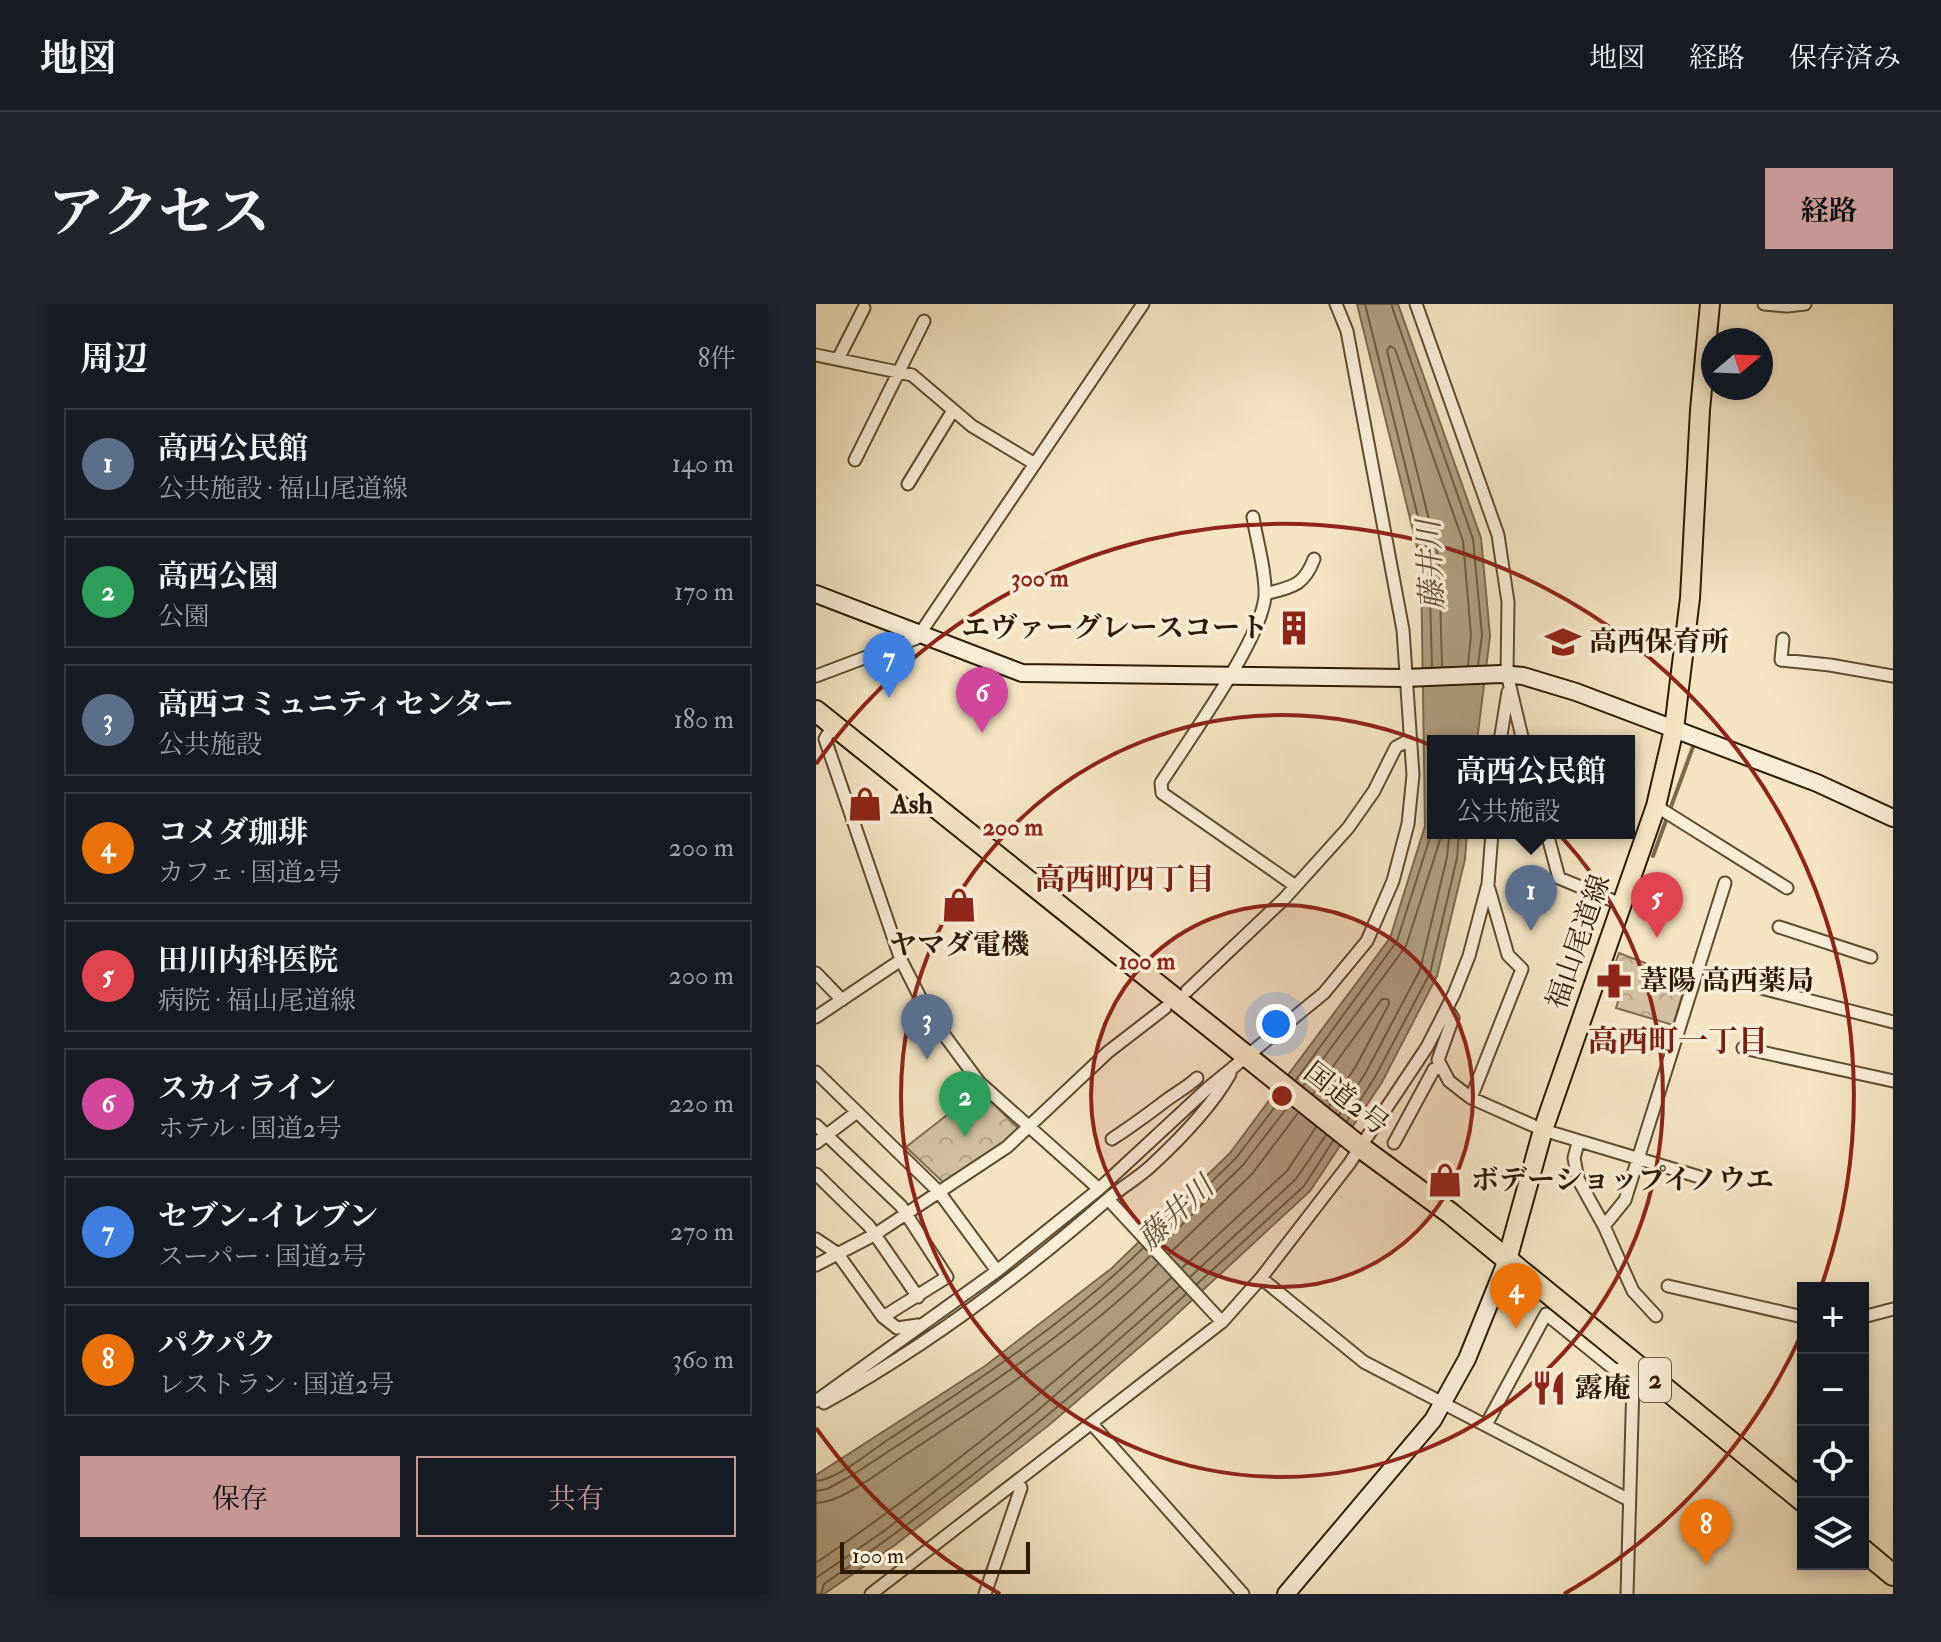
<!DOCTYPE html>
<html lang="ja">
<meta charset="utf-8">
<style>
body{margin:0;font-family:"IM FELL Double Pica","Noto Serif JP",serif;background:#20242c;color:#f1f3f6}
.controls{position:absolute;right:24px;bottom:24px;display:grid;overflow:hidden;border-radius:0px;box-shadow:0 4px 12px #0003}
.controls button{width:72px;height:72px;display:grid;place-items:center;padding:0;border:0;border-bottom:2px solid #363941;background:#171b24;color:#f1f3f6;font:40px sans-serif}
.compass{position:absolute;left:885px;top:24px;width:72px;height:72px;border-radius:50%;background:#171b24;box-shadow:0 4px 12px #0003;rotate:71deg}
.scale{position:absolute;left:24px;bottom:20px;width:190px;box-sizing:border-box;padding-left:8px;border:4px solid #2c1900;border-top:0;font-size:22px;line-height:28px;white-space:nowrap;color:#2c1900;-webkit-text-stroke:6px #f8edd7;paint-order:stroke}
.you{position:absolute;left:460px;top:720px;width:28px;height:28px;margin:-20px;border:6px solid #fff;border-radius:50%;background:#1a73e8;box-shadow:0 0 0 12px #1a73e833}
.badge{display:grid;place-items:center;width:52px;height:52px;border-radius:50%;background:#c59692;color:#fff;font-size:26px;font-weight:700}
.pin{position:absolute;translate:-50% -66px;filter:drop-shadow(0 2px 4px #0008)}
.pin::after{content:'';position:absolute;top:42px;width:28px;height:24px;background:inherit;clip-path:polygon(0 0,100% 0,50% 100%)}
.popup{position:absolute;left:611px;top:431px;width:208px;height:104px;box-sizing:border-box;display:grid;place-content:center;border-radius:0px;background:#171b24;filter:drop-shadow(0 2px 6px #0005);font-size:26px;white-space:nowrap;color:#9ea1a6}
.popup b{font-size:30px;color:#f1f3f6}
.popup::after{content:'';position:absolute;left:50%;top:100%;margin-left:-16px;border:16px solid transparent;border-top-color:#171b24}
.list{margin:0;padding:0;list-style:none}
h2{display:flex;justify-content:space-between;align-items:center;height:104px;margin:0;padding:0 32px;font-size:34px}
h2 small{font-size:26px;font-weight:400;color:#9ea1a6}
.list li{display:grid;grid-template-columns:52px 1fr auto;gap:24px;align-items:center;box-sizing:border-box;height:112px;margin:0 16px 16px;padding:0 16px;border:2px solid #363941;border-radius:0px}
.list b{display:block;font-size:30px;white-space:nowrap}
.list p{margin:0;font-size:26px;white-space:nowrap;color:#9ea1a6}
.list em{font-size:26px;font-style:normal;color:#9ea1a6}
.actions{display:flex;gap:16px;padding:24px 32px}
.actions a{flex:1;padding:18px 0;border:2px solid #c59692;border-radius:0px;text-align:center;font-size:28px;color:#c59692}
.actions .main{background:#c59692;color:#111}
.icon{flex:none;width:44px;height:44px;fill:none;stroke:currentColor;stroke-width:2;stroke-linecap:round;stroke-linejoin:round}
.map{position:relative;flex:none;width:1077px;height:1290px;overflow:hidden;border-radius:0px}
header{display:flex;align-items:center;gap:48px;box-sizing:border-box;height:112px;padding:0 40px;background:#171b24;border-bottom:2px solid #363941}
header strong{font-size:38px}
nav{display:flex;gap:44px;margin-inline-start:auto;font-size:28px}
.intro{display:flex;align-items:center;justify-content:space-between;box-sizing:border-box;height:192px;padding:0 48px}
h1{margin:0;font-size:56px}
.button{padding:20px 36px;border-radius:0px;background:#c59692;color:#111;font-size:28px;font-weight:700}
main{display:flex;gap:48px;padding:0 48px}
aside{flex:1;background:#171b24;border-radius:0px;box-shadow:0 4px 12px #0003}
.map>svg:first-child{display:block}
.park{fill:url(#park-crowns);stroke:#7f6d50;stroke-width:2}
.water{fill:#b09f80;stroke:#7b694d;stroke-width:2}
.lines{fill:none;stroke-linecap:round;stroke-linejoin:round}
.shore{stroke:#6e5c40;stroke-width:2}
.stream{stroke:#7b694d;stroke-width:4}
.street-casing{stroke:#5e4c30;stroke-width:15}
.secondary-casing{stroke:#2c1900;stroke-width:20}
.primary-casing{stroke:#2c1900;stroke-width:22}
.highway-casing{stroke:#2c1900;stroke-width:24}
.street{stroke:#f8edd7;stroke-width:11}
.secondary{stroke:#f8edd7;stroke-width:16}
.primary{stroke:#f4e4c2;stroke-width:18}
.highway{stroke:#f4e4c2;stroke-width:20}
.ring{fill:none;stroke:#8f2418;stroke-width:4}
.labels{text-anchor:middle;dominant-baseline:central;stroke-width:7;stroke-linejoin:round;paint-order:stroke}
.shield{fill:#f8edd7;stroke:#695940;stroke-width:2}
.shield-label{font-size:26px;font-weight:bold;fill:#2c1900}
.poi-label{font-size:28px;font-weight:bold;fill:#2c1900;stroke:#f8edd7;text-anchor:start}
.street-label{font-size:28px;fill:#2c1900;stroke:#f8edd7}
.water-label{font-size:30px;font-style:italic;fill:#614f33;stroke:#f8edd7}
.neighbourhood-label{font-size:30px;font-weight:bold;fill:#7a1f14;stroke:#f8edd7}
.centre{fill:#8f2418;stroke:#f8edd7;stroke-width:4}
.ring-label{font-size:24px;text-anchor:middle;font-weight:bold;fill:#8f2418;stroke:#f8edd7;stroke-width:7;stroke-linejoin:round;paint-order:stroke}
</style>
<header>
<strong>地図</strong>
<nav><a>地図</a><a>経路</a><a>保存済み</a></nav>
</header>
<div class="intro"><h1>アクセス</h1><a class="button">経路</a></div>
<main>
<aside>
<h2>周辺<small>8件</small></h2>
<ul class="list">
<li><span class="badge" style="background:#5c6f8a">1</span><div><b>高西公民館</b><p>公共施設 · 福山尾道線</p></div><em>140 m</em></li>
<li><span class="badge" style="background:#2e9e5b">2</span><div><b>高西公園</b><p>公園</p></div><em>170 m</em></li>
<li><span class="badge" style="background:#5c6f8a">3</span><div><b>高西コミュニティセンター</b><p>公共施設</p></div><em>180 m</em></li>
<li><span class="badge" style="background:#e8710a">4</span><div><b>コメダ珈琲</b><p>カフェ · 国道2号</p></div><em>200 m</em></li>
<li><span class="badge" style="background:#e0444e">5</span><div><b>田川内科医院</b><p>病院 · 福山尾道線</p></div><em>200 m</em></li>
<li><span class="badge" style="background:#d1479c">6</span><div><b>スカイライン</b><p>ホテル · 国道2号</p></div><em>220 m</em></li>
<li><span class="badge" style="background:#3f7fe0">7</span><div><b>セブン-イレブン</b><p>スーパー · 国道2号</p></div><em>270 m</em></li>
<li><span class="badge" style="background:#e8710a">8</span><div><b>パクパク</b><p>レストラン · 国道2号</p></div><em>360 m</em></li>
</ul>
<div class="actions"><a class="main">保存</a><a>共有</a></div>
</aside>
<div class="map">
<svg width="1077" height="1290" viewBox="0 0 1077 1290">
<defs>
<pattern id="park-crowns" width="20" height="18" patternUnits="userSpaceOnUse" patternTransform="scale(2)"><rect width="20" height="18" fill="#d2c1a1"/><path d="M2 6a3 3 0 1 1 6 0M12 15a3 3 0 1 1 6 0" fill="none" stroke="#b4a589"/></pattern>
</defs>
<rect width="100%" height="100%" fill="#f4e4c2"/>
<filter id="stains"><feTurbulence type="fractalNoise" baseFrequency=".0025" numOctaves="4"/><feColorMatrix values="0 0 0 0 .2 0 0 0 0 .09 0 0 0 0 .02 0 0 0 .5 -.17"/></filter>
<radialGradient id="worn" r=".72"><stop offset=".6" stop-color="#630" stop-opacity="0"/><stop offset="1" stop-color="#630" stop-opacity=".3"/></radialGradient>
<!-- park -->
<path class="park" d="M 803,649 L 871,675 L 857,721 L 800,704 L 810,670 L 797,665 Z
M 163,786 L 203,825 L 188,840 L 130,881 L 90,843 Z"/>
<!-- water -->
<path class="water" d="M 541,0 L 582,0 L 665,234 L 674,332 L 661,437 L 617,437 L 617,529 L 651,529 L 649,555 L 621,672 L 566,778 L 494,887 L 347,1023 L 233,1121 L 79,1241 L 8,1290 L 0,1290 L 0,1171 L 169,1062 L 296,964 L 414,849 L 574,634 L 609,522 L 605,259 Z"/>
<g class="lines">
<!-- shore -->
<path class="shore" d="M 549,0 L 613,257 L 616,363
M 575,0 L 657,235 L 666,331 L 662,361
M 626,362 L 623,256 L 571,47 L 574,42 L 579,45 L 647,237 L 655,331 L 652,361
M 480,776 L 581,637 L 617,524
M 487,782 L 590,642 L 625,533 L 631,531 L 633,534 L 631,553 L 604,666 L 550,768 L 523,811
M 497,790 L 566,695 L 572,695 L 573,700 L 540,762 L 513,803
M 531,817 L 559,773 L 614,669 L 641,554 L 643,529
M 338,934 L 420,854 L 465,795
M 345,941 L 427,861 L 473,801
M 353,950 L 436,870 L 482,809
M 366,964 L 471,867 L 500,823
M 374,973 L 480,875 L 510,831
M 381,980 L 488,882 L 517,837
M 0,1177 C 22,1175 55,1147 73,1135 C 161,1077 252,1018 327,944
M 0,1187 L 11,1185 L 35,1172 C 138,1104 246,1038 334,952
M 0,1199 C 27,1198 63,1168 86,1153 C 175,1094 266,1035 342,960
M 0,1259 C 125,1173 244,1077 355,974
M 0,1274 L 68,1227 L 221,1107 L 363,983
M 5,1290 L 8,1280 C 135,1192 257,1095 370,990"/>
<!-- stream -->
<path class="stream" d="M 837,552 L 878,440"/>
<!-- street casing -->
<g class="street-casing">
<path id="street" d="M 600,0 L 682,231 L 692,298 L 691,370 L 707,437
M 948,0 L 971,2 L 989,0
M 0,51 L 96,71 L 156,122 L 219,160
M 22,55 L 48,4
M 39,156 L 108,17
M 92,180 L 136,108
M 437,213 C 441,238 450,267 449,292 C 446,335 371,438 345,479 L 346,489 L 478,581
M 449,290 C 476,283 488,282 498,255
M 967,335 L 965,356 L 1014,361 L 1077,372
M 0,372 L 101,334 L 327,0
M 17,422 L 9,435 L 85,656 L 112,709 L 163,778 L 283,885
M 684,437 L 692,388
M 840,502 L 971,584
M 731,529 L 743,574 L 805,600
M 963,623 L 1055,653
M 0,669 L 26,696
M 945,684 L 1077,718
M 371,687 L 468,595 L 532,524 L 558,487 L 580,443 L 595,435
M 631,704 L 637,714 L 622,756 L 633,777 L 655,794 L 727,826 L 887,874
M 0,713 L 85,656
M 927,744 L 1077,777
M 0,768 L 123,888 L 181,967
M 655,794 L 706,665 L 692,651 L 673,585
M 0,821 L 85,902 L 131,973 L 67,1013
M 296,835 C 313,824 328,813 344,801 C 356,791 369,785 381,774
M 0,839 L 41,808
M 578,839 L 618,765 L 625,763
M 762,839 L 758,854 L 762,875 L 788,922 L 817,987 L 840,1012
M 0,870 L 53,922 L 102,993
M 292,895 L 406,1018
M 788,922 L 809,896 L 909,579
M 0,935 L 21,949 L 67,1013 L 81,1024 L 102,1021
M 0,961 L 58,931 L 191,843 L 292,748 L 349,704
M 445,974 L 548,1058 L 813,1196
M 852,982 L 987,1013
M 1047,1013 L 1077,1005
M 0,1097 L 181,967 L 283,885 L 392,784 L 508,689 L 551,637 L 577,577 L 592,520 L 597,471 L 587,326 L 531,27 L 520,0
M 8,1099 C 109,1043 204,972 291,896 C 304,884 321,875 335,862 C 362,837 396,802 414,770
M 276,1120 L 427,1290
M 670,1121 L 730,1010 L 799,1066 L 821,1061 L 817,1079 L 811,1290
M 55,1290 L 406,1018 L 445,974 L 533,860 L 611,743 L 638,690 L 653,652 L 672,580 L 676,529
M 169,1290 L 205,1184 L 202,1178"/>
</g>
<!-- secondary casing -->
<g class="secondary-casing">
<path id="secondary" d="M 0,290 L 206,369 L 589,374 L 685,370 L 707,372 L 760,388 L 1001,479 L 1077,514
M 470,1290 L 617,1116 L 651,1055 L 691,956"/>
</g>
<!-- primary casing -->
<g class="primary-casing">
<path id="primary" d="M 691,956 L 727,826 L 840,502 L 858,425 L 874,294 L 884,106 L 894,0"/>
</g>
<!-- highway casing -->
<g class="highway-casing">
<path id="highway" d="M 0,407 L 544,843 L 634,909 L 987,1197
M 1047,1246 L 1077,1271"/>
</g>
<!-- street -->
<use href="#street" class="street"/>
<!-- secondary -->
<use href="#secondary" class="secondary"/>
<!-- primary -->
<use href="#primary" class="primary"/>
<!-- highway -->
<use href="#highway" class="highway"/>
</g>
<!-- distance rings -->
<circle cx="466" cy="792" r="191" fill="#8f2418" fill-opacity=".12"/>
<g class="ring">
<circle cx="466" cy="792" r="191"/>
<circle cx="466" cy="792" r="381"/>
<path d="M986 1029A572 572 0 0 1 748 1290M184 1290A572 572 0 0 1 0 1124M0 460A572 572 0 0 1 1005 983"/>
</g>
<!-- icons -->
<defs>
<g id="building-bare" transform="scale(2.76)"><path d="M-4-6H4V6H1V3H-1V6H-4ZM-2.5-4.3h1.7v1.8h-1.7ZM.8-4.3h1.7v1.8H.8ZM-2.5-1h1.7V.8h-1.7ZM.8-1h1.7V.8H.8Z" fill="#8f2418" stroke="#f8edd7" stroke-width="2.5" paint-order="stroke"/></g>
<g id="school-bare" transform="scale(2.76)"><path d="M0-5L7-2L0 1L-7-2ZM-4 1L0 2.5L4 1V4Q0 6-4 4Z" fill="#8f2418" stroke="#f8edd7" stroke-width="2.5" paint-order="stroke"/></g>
<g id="shop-bare" transform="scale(2.76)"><path d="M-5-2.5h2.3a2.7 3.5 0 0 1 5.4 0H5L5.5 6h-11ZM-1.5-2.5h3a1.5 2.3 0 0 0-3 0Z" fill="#8f2418" stroke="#f8edd7" stroke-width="2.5" paint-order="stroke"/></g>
<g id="pharmacy-bare" transform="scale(2.76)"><path d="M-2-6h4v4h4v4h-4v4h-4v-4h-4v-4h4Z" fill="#8f2418" stroke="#f8edd7" stroke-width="2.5" paint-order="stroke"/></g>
<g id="restaurant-bare" transform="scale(2.76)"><path d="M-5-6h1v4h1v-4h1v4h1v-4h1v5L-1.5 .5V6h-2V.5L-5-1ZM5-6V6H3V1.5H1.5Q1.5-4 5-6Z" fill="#8f2418" stroke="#f8edd7" stroke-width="2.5" paint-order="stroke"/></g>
</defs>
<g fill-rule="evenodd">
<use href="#building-bare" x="478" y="324"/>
<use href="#school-bare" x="747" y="338"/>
<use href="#shop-bare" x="49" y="500"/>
<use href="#shop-bare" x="143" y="601"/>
<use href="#pharmacy-bare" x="798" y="677"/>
<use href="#shop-bare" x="629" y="876"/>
<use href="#restaurant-bare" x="733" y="1084"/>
</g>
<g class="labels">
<!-- shield labels -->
<rect class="shield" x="823" y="1054" width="32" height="44" rx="6"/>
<g class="shield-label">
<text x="839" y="1076">2</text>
</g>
<!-- poi labels -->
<g class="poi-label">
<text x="452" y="324" text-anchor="end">エヴァーグレースコート</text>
<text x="773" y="338">高西保育所</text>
<text x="75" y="500">Ash</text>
<text x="143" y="641" text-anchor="middle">ヤマダ電機</text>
<text x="824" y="677">葦陽 高西薬局</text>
<text x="655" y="876">ボデーショップイノウエ</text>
<text x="759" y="1084">露庵</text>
</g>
<!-- street labels -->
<g class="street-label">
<text transform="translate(763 638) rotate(-71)">福山尾道線</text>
<text transform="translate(530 795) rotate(38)">国道2号</text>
</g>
<!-- water labels -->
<g class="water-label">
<text transform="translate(615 261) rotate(-93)">藤井川</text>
<text transform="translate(360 909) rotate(-43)">藤井川</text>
</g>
<!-- neighbourhood labels -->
<g class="neighbourhood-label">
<text x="309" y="575">高西町四丁目</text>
<text x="862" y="737">高西町一丁目</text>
</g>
</g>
<circle cx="466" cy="792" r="12" class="centre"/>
<g class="ring-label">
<text x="224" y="282">300 m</text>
<text x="197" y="531">200 m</text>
<text x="331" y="665">100 m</text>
</g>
<rect width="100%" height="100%" filter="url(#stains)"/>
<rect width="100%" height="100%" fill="url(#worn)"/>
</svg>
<div class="controls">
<button>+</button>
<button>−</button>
<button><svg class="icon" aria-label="locate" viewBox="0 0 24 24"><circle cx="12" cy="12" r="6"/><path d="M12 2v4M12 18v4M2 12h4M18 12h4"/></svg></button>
<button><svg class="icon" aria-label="layers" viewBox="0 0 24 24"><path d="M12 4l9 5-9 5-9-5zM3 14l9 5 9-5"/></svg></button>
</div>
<svg class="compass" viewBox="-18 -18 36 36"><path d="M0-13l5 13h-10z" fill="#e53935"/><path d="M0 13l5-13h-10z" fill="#9ea1a6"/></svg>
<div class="scale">100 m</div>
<div class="you"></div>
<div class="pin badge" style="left:715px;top:627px;background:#5c6f8a">1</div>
<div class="popup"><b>高西公民館</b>公共施設</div>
<div class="pin badge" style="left:149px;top:833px;background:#2e9e5b">2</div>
<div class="pin badge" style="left:111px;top:756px;background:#5c6f8a">3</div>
<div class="pin badge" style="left:700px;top:1025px;background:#e8710a">4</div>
<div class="pin badge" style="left:841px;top:634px;background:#e0444e">5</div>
<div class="pin badge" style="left:166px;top:429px;background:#d1479c">6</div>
<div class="pin badge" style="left:73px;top:394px;background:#3f7fe0">7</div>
<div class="pin badge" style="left:890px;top:1261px;background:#e8710a">8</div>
</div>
</main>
